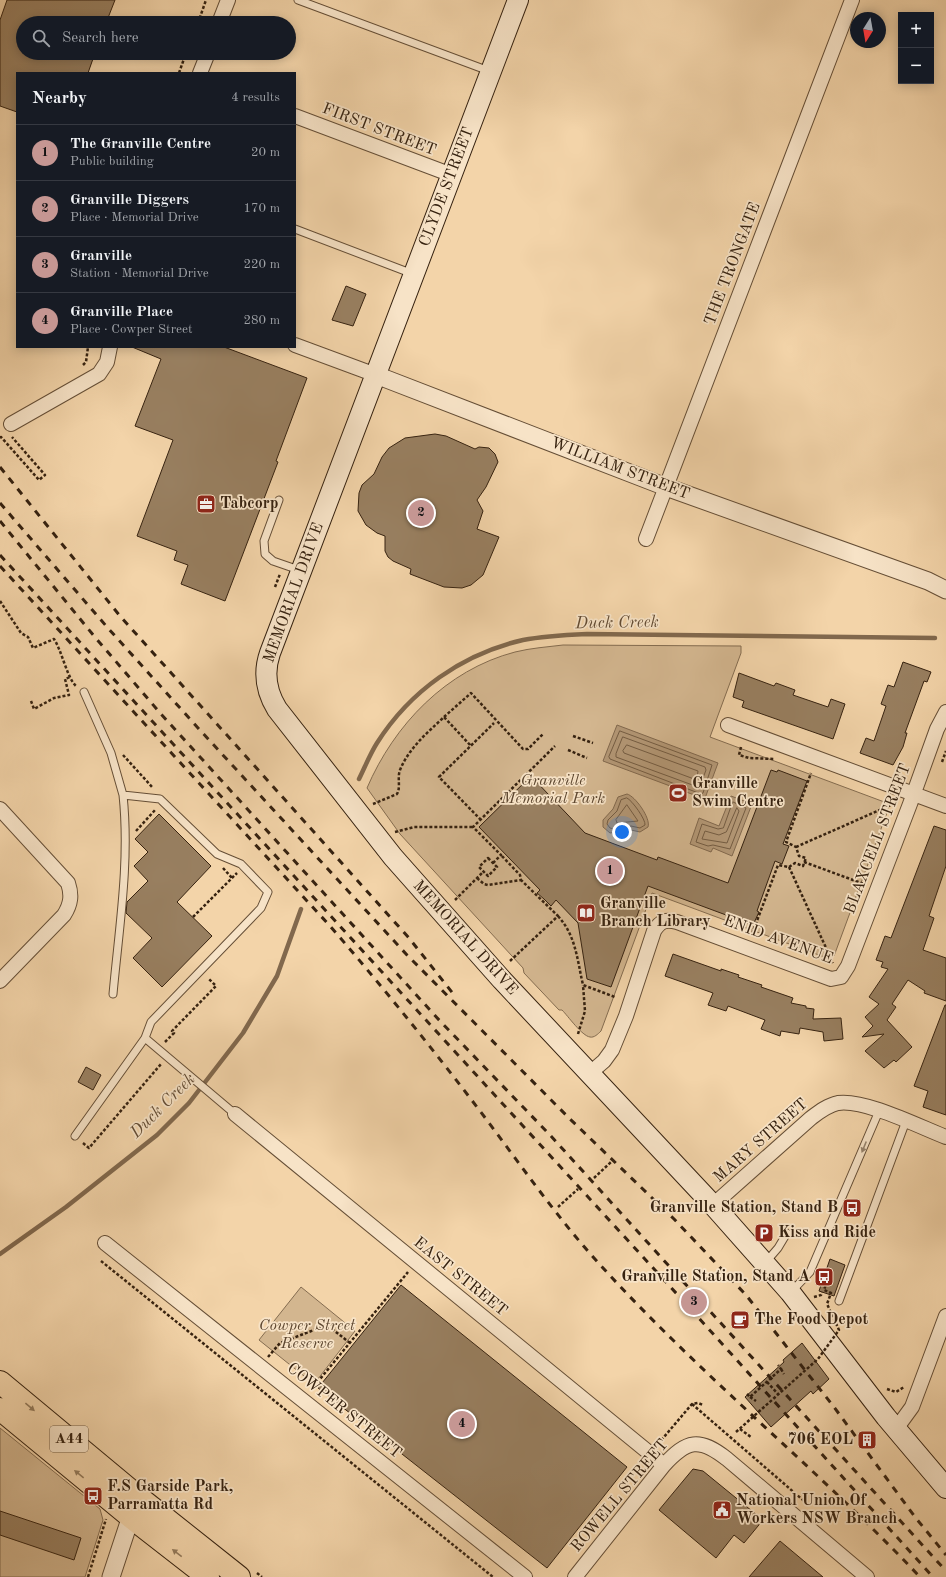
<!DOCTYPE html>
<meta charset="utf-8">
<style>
body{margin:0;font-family:"Old Standard TT",serif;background:#242831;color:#f1f3f6}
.controls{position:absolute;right:12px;top:12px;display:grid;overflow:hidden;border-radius:0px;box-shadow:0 2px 10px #0003}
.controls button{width:36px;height:36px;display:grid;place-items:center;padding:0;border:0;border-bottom:1px solid #363941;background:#171b24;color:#f1f3f6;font:20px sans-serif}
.compass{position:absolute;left:850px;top:12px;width:36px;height:36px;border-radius:50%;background:#171b24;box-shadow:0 2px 10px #0003;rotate:191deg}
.you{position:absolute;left:622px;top:832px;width:14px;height:14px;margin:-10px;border:3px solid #fff;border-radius:50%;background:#1a73e8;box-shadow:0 0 0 6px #1a73e833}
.badge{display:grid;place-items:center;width:26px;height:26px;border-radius:50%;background:#c59692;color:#111;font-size:13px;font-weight:700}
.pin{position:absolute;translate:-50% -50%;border:2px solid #fff;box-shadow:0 1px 4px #0006}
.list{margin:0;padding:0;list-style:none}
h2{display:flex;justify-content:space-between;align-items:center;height:52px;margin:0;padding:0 16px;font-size:17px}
h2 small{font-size:13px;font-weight:400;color:#9ea1a6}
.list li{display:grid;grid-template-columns:26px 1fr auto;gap:12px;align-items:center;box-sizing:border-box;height:56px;padding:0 16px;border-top:1px solid #363941}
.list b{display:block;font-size:15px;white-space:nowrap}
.list p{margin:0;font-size:13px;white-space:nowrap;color:#9ea1a6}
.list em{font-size:13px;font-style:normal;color:#9ea1a6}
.icon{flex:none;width:22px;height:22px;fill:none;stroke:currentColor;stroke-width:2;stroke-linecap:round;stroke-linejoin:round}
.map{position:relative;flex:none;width:946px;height:1577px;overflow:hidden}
.search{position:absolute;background:#171b24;box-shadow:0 2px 10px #0003;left:16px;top:16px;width:280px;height:44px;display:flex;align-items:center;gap:10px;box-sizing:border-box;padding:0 14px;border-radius:22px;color:#9ea1a6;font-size:15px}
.panel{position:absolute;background:#171b24;box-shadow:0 2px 10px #0003;left:16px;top:72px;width:280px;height:276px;border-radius:0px}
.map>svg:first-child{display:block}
.green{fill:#d3b68f;stroke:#846c50}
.water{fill:#b39775;stroke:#81684d}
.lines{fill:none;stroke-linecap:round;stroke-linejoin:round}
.shore{stroke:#745c42;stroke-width:1}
.stream{stroke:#81684d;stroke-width:4.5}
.building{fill:#987f60;stroke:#362210}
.service-casing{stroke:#654e36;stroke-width:9}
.minor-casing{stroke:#654e36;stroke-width:16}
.tertiary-casing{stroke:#654e36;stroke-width:19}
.secondary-casing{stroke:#362210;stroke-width:22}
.trunk-casing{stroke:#362210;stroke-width:24}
.path{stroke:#362210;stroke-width:2.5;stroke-dasharray:3 2;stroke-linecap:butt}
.service{stroke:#f7e3c7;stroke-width:7}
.minor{stroke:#f7e3c7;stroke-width:14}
.tertiary{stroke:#f7e3c7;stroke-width:17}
.secondary{stroke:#f7e3c7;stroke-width:20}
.trunk{stroke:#f3d4a9;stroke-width:22}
.rail{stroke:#362210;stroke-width:3;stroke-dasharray:7 7;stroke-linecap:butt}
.path-bridge{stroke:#362210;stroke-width:2.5;stroke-dasharray:3 2;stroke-linecap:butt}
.oneway{fill:#96826c}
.oneway2{fill:#947b5c}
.labels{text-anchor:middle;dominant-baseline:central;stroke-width:3.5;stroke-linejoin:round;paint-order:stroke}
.shield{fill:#f7e3c7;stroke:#705c47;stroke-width:1}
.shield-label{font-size:15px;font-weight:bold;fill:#362210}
.street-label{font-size:16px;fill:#362210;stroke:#f7e3c7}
.poi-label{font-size:16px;font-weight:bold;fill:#362210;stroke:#f7e3c7;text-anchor:start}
.park-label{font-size:16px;font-style:italic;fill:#5d4730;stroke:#f7e3c7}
.water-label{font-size:17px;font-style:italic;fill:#624b33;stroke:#f7e3c7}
</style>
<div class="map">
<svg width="946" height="1577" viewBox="0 0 946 1577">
<rect width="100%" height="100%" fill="#f3d4a9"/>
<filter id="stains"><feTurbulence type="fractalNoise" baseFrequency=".005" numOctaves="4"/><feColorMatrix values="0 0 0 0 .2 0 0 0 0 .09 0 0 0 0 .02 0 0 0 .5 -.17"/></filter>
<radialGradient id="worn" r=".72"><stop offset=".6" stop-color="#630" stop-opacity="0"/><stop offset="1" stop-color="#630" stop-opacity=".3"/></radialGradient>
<!-- green -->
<path class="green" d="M 563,645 L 741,646 L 741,653 L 710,737 L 887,803 L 888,810 L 834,956 L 827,958 L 652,893 L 601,1031 C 598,1034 594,1038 590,1037 C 582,1036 568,1016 562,1010 L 559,1010 L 524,973 L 523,968 L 400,834 L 367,788 C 394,725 446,670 515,652 C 531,648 547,647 563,645 Z
M 301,1287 L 355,1331 L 314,1384 L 259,1340 Z
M 0,1428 L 100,1509 L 103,1520 L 85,1577 L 0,1577 Z"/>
<!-- water -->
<path class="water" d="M 617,725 L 718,763 L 704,801 L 696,799 L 697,796 L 603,761 Z
M 627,794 C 635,796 651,818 648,827 L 640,832 L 631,830 L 610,833 L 603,827 L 603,820 L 613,809 L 618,797 Z
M 731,796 L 752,804 L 732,856 L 713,848 L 711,852 L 690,844 L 699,818 L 719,826 Z"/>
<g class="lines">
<!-- shore -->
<path class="shore" d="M 620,731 L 712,765 L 703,793 L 701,794 L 610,759 L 609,757 Z
M 623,737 L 705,767 L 706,770 L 700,786 L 698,787 L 616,757 L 616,754 Z
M 627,745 L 698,771 L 697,778 L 694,779 L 624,753 L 623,751 Z
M 627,798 C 632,800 646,820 645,825 L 640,828 L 631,826 L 614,829 L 610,828 L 607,824 L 608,820 L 617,811 L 621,800 Z
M 733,802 L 746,808 L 730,849 L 713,845 L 708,846 L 696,842 L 702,824 L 718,829 L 723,828 Z
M 627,805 L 638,821 L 617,823 L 616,820 Z
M 737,808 L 739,811 L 727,843 L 702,839 L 705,831 L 719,835 L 726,832 Z"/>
<!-- stream -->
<path class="stream" d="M 359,779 C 365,767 370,754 377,743 C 410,691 462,654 523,640 C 544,636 565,635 587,634 L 935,638
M 0,1254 L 66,1207 L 157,1135 L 189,1103 L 243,1033 L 277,976 L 301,909"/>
</g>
<!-- building -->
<path class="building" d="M 7,0 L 115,0 L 106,23 L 23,23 L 23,53 L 95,53 L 88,73 L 17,73 L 17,112 L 0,106 L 0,20 Z
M 346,286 L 366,294 L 353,326 L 332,320 Z
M 132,347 L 224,347 L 307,378 L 276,461 L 278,462 L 225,601 L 181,584 L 188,565 L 174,560 L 177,551 L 137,536 L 173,440 L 135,426 L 161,359 Z
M 435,434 L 446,436 L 475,449 L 479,447 L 489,448 L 495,454 L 498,462 L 486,487 L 477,500 L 483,511 L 477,529 L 499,537 L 483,575 L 471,585 L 462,588 L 444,587 L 410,574 L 411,569 L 393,561 L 388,557 L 385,551 L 385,536 L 377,533 L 366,525 L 358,511 L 359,493 L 362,485 L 374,474 L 382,457 L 389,448 L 405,438 Z
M 903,662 L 931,672 L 927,682 L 924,681 L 905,733 L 907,733 L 903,747 L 893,765 L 860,753 L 866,738 L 874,741 L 886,706 L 881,704 L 888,685 L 894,687 Z
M 739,673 L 774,686 L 776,683 L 795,690 L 793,695 L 828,707 L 831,699 L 845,704 L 833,739 L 742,707 L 744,701 L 733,697 Z
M 771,770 L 777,772 L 778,770 L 807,781 L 783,844 L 789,846 L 782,864 L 775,861 L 757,911 L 759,912 L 753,925 L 648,886 L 611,987 L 587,979 L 578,923 L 556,900 L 551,906 L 544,899 L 537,893 L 540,890 L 479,827 L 531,776 L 585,833 L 657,860 L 658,857 L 728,883 Z
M 159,814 L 211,866 L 177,902 L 212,936 L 162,987 L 133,958 L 152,938 L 126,913 L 127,902 L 148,881 L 134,866 L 148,852 L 135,839 Z
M 934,826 L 946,830 L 946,866 L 929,916 L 934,918 L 923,950 L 946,958 L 946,1001 L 924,993 L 925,991 L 908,980 L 892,1004 L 896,1007 L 887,1020 L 912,1047 L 896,1062 L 894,1060 L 884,1068 L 865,1051 L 884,1034 L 862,1037 L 873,1026 L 865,1017 L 879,1004 L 869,997 L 888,969 L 881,967 L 883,962 L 876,960 L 885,936 L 891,938 Z
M 673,954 L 721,971 L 721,969 L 739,975 L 738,977 L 762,985 L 761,987 L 793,998 L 791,1003 L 806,1006 L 806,1008 L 814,1009 L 813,1019 L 841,1018 L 843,1039 L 824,1041 L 823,1032 L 800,1028 L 799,1034 L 781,1031 L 780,1036 L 761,1029 L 765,1020 L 728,1006 L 726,1011 L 708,1005 L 713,993 L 665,976 Z
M 945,1005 L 946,1005 L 946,1115 L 923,1107 L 928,1091 L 914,1086 Z
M 86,1067 L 101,1075 L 93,1090 L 78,1082 Z
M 830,1259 L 845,1265 L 834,1296 L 819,1291 Z
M 401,1285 L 627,1467 L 547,1568 L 318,1388 Z
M 802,1343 L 829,1379 L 813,1394 L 811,1391 L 771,1427 L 745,1397 L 784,1362 L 783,1360 Z
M 693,1469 L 703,1471 L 763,1520 L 744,1543 L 734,1535 L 716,1558 L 659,1510 Z
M 0,1511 L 81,1538 L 74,1560 L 0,1535 Z
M 780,1541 L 823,1577 L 749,1577 Z"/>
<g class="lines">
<!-- service casing -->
<g class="service-casing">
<path id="service" d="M 298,0 L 489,71
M 295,229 L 413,274
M 279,500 L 264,541 L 265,554 L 273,561 L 299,570
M 84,692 L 111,753 L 123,795
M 145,1038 L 235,1114
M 75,1136 L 145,1038 L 151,1022 L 261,908 L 268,892 L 241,864 L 217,854 L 160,799 L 123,795 C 130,862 119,928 113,994
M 765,1263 L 778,1248 L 787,1233
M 792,1291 L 810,1272 L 879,1111
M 839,1301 L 906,1121"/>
</g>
<!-- minor casing -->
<g class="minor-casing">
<path id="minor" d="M 219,23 L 228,0
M 200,73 L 208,53
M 295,116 L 452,175
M 295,345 L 376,375
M 11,424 L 99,374 L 107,362 L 110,347
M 646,539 L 852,0
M 728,725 L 946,806
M 0,809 L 68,883 C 72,895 71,904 64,915 L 0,981
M 589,1074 L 604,1061 L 612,1050 L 626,1016 L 654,931 C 660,921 666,919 677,922 L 831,979 L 841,977 L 848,966 L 910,804 L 937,729 L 946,712
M 235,1114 L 664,1465
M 713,1205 L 811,1118 C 819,1112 828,1105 838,1103 C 865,1099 920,1127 946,1137
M 105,1243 L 525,1577
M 896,1429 L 912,1407 L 946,1316
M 575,1577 L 664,1465 C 687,1440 699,1437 727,1459 L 867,1577"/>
</g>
<!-- tertiary casing -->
<g class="tertiary-casing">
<path id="tertiary" d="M 376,375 L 666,487 L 928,581 L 946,590
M 111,1577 L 134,1507"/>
</g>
<!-- secondary casing -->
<g class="secondary-casing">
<path id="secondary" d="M 518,0 L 270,653 C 263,673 266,691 277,709 L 393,857 L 502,980 L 713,1205 L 790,1292 L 886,1417 L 946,1488"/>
</g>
<!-- trunk casing -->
<g class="trunk-casing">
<path id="trunk" d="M 0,1382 L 137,1496 L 239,1577
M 0,1409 L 131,1517 L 208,1577"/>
</g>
<!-- path -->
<path class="path" d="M 198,23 L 206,0
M 179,73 L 186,53
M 83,365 L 86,362 L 88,347
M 0,438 L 1,437 L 39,480 L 45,475 L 12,437
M 275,587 L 280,574
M 0,601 L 21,633 L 28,637 L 33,648 L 54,639 C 62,651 67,678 76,686
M 31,701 L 34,709 L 54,698 L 69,695 L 65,679 L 70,677
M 444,717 L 471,693 L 523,749 L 528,749 L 543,734
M 573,736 L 593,743
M 741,747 L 739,755 L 749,758 L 774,759
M 568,750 L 587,758
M 123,755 L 153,788
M 942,762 L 946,751
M 373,804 L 397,794 C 401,787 397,778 400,770 C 409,748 427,733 444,717 L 471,746
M 481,820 L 439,777 L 494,723
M 136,831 L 156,809
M 395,832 L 414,827 L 473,827
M 796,847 L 891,805
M 488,858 L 497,867 L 488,876 L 479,867 Z
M 804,862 L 864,884
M 493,863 L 501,855 L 473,827 L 555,746
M 789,867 L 833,963
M 223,868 L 232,878
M 477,878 L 484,884 L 488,885 L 521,880 L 520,875 L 501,855
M 455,900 L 483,872
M 558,916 C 576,936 577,959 583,985 L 615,997
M 193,917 L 237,873
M 752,934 L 778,865 L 789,867 L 795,863 L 803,866 L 806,858 L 799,856 L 796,847 L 786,842 L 811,773
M 510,961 L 558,916 L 521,880
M 578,1034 L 585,1011 L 583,985
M 165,1042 L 174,1033 L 172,1031 L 216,986 L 208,978
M 83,1143 L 89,1148 L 161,1064
M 594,1178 L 611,1162
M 558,1207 L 578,1189
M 101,1261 L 493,1577
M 814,1297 L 821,1295 L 822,1292
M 268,1357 L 280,1343 L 327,1325 L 350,1343
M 781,1369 L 784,1374
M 767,1382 L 778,1394
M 887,1389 L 896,1392 L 904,1387
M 311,1390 L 408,1272
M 750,1397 L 756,1401
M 692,1404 L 804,1501 L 807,1492
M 740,1429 L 751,1437
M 658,1444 L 692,1404 L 698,1403 L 703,1405
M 257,1573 L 262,1577
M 88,1577 L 106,1519"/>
<!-- service -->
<use href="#service" class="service"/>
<!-- minor -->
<use href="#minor" class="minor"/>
<!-- tertiary -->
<use href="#tertiary" class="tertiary"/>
<!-- secondary -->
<use href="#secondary" class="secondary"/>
<!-- trunk -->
<use href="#trunk" class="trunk"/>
<!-- rail -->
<path class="rail" d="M 0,467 L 120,616 L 409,938 L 455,996
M 0,503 L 107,627 L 199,729 L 407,955 L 570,1119 L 674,1219 L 746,1295 L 834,1407 L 915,1517 L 946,1555
M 0,521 L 94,636 L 161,714 L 440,1021 L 550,1135 L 946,1571
M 0,555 L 687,1305 L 933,1577
M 0,566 L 330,926 C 382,986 432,1048 480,1111 C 518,1161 553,1212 594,1258 C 696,1372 816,1467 920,1577"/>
<!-- path-bridge -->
<path class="path-bridge" d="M 747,1394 L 750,1397 L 781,1369 L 778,1365
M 736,1432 L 818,1359 L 839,1330 L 827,1304 L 831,1293 L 824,1290 L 827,1281"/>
</g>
<!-- one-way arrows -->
<defs><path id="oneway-solid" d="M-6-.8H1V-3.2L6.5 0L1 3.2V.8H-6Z"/></defs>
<use class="oneway" href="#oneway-solid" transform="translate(864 1147) rotate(112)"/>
<g class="oneway2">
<use href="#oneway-solid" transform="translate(30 1407) rotate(40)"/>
<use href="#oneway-solid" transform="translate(79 1474) rotate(-141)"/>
<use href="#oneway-solid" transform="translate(177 1553) rotate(-142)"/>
</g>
<!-- icons -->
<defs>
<g id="office-square" transform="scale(1)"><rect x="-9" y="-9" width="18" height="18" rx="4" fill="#8f2418" stroke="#f7e3c7"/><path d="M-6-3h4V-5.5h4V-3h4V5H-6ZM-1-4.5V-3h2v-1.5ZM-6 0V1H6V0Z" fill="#fff"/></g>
<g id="stadium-square" transform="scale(1)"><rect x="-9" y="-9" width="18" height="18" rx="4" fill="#8f2418" stroke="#f7e3c7"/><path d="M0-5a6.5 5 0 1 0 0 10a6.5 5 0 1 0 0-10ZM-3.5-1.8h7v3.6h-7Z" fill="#fff"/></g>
<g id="library-square" transform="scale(1)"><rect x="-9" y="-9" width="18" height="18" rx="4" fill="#8f2418" stroke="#f7e3c7"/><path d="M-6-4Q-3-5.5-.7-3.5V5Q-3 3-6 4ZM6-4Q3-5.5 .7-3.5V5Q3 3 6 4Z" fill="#fff"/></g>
<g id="bus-square" transform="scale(1)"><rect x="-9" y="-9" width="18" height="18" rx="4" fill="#8f2418" stroke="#f7e3c7"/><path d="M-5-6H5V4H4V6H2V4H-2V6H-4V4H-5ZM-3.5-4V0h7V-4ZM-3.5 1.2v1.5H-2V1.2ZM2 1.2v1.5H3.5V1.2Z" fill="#fff"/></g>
<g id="parking-square" transform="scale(1)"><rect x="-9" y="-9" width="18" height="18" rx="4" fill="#8f2418" stroke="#f7e3c7"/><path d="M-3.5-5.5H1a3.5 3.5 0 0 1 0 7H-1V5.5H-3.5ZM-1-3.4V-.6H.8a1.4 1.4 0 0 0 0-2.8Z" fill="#fff"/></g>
<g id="cafe-square" transform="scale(1)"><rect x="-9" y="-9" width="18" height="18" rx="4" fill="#8f2418" stroke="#f7e3c7"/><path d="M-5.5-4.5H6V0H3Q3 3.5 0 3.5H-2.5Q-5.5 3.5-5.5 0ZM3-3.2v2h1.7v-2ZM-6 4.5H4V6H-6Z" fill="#fff"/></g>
<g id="building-square" transform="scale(1)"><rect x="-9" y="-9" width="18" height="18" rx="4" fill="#8f2418" stroke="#f7e3c7"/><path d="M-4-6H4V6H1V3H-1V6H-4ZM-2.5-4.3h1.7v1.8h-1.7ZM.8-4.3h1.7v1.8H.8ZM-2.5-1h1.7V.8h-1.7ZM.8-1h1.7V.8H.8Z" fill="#fff"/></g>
<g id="civic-square" transform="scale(1)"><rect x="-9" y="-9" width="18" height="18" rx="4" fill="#8f2418" stroke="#f7e3c7"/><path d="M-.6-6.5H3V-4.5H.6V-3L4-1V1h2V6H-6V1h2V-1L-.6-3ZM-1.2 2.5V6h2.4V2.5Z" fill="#fff"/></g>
</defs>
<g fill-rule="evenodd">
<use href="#office-square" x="206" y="504"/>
<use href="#stadium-square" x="678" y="793"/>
<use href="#library-square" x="586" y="913"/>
<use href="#bus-square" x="852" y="1208"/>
<use href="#parking-square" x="764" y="1233"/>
<use href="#bus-square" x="824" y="1277"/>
<use href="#cafe-square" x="740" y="1320"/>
<use href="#building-square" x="867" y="1440"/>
<use href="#bus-square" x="93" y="1496"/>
<use href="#civic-square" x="722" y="1510"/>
</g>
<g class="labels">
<!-- shield labels -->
<rect class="shield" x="50" y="1426" width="38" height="26" rx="3"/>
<g class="shield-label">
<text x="69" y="1439">A44</text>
</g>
<!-- street labels -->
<g class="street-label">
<text transform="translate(379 130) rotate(21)">FIRST STREET</text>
<text transform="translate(447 187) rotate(-69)">CLYDE STREET</text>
<text transform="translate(733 264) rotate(-69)">THE TRONGATE</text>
<text transform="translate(620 469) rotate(21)">WILLIAM STREET</text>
<text transform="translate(294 593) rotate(-70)">MEMORIAL DRIVE</text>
<text transform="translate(878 839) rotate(-69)">BLAXCELL STREET</text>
<text transform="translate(465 938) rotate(48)">MEMORIAL DRIVE</text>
<text transform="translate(778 940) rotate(20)">ENID AVENUE</text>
<text transform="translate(761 1141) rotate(-41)">MARY STREET</text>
<text transform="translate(460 1277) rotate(39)">EAST STREET</text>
<text transform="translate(344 1411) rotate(39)">COWPER STREET</text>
<text transform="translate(620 1496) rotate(-50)">ROWELL STREET</text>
</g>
<!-- poi labels -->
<g class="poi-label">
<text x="220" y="504">Tabcorp</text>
<text x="692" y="784">Granville<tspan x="692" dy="18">Swim Centre</tspan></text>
<text x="600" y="904">Granville<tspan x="600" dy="18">Branch Library</tspan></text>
<text x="838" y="1208" text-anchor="end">Granville Station, Stand B</text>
<text x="778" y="1233">Kiss and Ride</text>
<text x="810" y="1277" text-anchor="end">Granville Station, Stand A</text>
<text x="754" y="1320">The Food Depot</text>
<text x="853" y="1440" text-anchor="end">706 EOL</text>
<text x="107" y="1487">F.S Garside Park,<tspan x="107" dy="18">Parramatta Rd</tspan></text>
<text x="736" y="1501">National Union Of<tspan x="736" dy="18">Workers NSW Branch</tspan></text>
</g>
<!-- park labels -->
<g class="park-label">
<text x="553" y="781">Granville<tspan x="553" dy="18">Memorial Park</tspan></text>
<text x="307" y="1326">Cowper Street<tspan x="307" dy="18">Reserve</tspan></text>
</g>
<!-- water labels -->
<g class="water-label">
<text transform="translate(617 623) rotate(-1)">Duck Creek</text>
<text transform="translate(163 1106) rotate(-45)">Duck Creek</text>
</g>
</g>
<rect width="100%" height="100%" filter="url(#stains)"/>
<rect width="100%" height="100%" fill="url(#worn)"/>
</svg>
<div class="controls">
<button>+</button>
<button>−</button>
</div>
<svg class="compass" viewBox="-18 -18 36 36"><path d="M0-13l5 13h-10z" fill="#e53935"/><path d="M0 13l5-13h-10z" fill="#9ea1a6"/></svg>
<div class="you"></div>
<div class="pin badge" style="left:610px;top:871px">1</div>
<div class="pin badge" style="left:421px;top:513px">2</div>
<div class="pin badge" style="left:694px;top:1302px">3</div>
<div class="pin badge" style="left:462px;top:1424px">4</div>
<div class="search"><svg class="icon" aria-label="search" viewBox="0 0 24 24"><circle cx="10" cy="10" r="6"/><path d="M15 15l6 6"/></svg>Search here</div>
<section class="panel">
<h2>Nearby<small>4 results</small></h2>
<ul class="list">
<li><span class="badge">1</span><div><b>The Granville Centre</b><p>Public building</p></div><em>20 m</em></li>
<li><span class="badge">2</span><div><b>Granville Diggers</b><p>Place · Memorial Drive</p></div><em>170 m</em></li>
<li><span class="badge">3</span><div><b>Granville</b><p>Station · Memorial Drive</p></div><em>220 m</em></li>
<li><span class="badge">4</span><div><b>Granville Place</b><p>Place · Cowper Street</p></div><em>280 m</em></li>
</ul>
</section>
</div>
